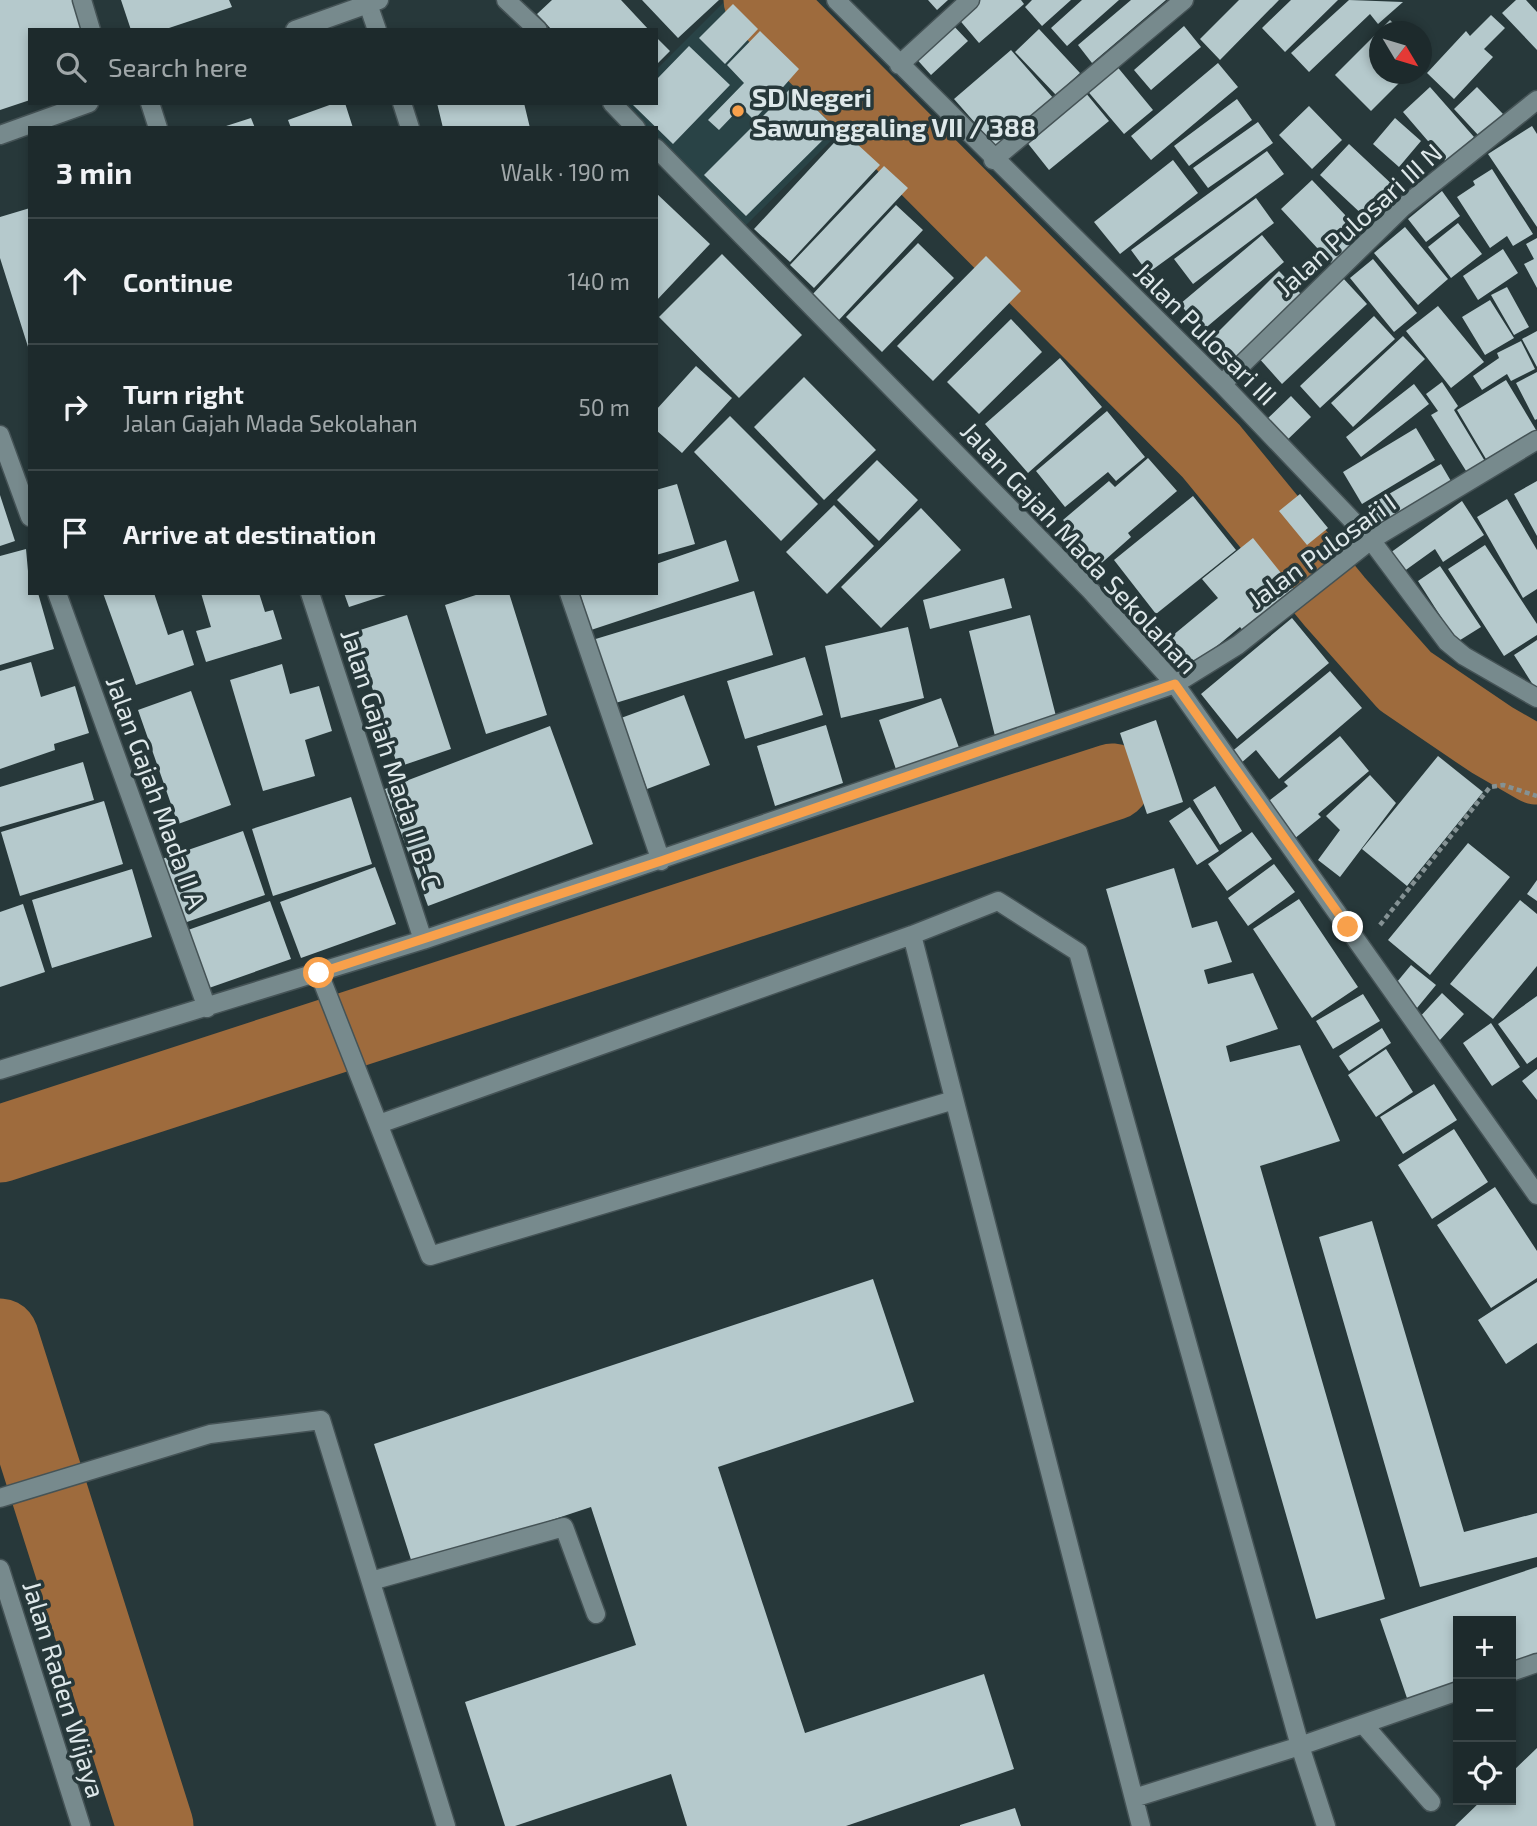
<!DOCTYPE html>
<meta charset="utf-8">
<style>
body{margin:0;font-family:"Exo 2",sans-serif;background:#253234;color:#f1f3f6}
.controls{position:absolute;right:21px;bottom:21px;display:grid;overflow:hidden;border-radius:0px;box-shadow:0 4px 10px #0003}
.controls button{width:63px;height:63px;display:grid;place-items:center;padding:0;border:0;border-bottom:2px solid #3b4648;background:#1d2a2c;color:#f1f3f6;font:35px sans-serif}
.compass{position:absolute;left:1369px;top:21px;width:63px;height:63px;border-radius:50%;background:#1d2a2c;box-shadow:0 4px 10px #0003;rotate:128deg}
.stop{position:absolute;width:21px;height:21px;margin:-16px;border:5px solid #f8a04b;border-radius:50%;background:#fff}
.stop.end{background:#f8a04b;border-color:#fff;box-shadow:0 2px 7px #0008}
.list{margin:0;padding:0;list-style:none}
h2{display:flex;justify-content:space-between;align-items:center;height:91px;margin:0;padding:0 28px;font-size:30px}
h2 small{font-size:23px;font-weight:400;color:#a0a7a9}
.list li{display:grid;grid-template-columns:46px 1fr auto;gap:21px;align-items:center;box-sizing:border-box;height:126px;padding:0 28px;border-top:2px solid #3b4648}
.list b{display:block;font-size:26px;white-space:nowrap}
.list p{margin:0;font-size:23px;white-space:nowrap;color:#a0a7a9}
.list em{font-size:23px;font-style:normal;color:#a0a7a9}
.icon{flex:none;width:38px;height:38px;fill:none;stroke:currentColor;stroke-width:2;stroke-linecap:round;stroke-linejoin:round}
.map{position:relative;flex:none;width:1537px;height:1826px;overflow:hidden}
.search{position:absolute;background:#1d2a2c;box-shadow:0 4px 10px #0003;left:28px;top:28px;width:630px;height:77px;display:flex;align-items:center;gap:18px;box-sizing:border-box;padding:0 24px;border-radius:0px;color:#a0a7a9;font-size:26px}
.panel{position:absolute;background:#1d2a2c;box-shadow:0 4px 10px #0003;left:28px;top:126px;width:630px;height:469px;border-radius:0px}
.map>svg:first-child{display:block}
.built{fill:#294346}
.lines{fill:none;stroke-linecap:round;stroke-linejoin:round}
.river{stroke:#9e6b3d;stroke-width:77}
.building{fill:#b5c9cc}
.minor-casing{stroke:#455356;stroke-width:21}
.tertiary-casing{stroke:#455356;stroke-width:21}
.path{stroke:#859294;stroke-width:4.5;stroke-dasharray:5 3.5;stroke-linecap:butt}
.minor{stroke:#778a8d;stroke-width:18}
.tertiary{stroke:#778a8d;stroke-width:18}
.route{stroke:#f8a04b;stroke-width:9}
.poi-dot{fill:#f8a04b;stroke:#27383a;stroke-width:2.5}
.labels{text-anchor:middle;dominant-baseline:central;stroke-width:7;stroke-linejoin:round;paint-order:stroke}
.poi-label{font-size:26px;font-weight:bold;fill:#dee8ea;stroke:#27383a;text-anchor:start}
.street-label{font-size:26px;fill:#dee8ea;stroke:#27383a}
</style>
<div class="map">
<svg width="1537" height="1826" viewBox="0 0 1537 1826">
<rect width="100%" height="100%" fill="#27383a"/>
<!-- built -->
<path class="built" d="M 726,0 L 746,0 L 856,116 L 742,229 L 656,143 L 656,128 L 642,128 L 624,103 L 656,103 L 656,70 Z"/>
<g class="lines">
<!-- river -->
<path class="river" d="M 762,0 L 1211,451 L 1335,602 L 1405,681 L 1492,740 L 1537,766
M 0,1144 L 1112,782
M 0,1337 L 155,1826"/>
</g>
<!-- building -->
<path class="building" d="M 0,0 L 75,0 L 84,30 L 30,30 L 30,100 L 0,110 Z
M 121,0 L 229,0 L 232,7 L 163,30 L 131,30 Z
M 552,0 L 621,0 L 649,30 L 552,30 L 537,14 Z
M 642,0 L 719,0 L 678,38 Z
M 928,0 L 948,0 L 937,10 Z
M 977,0 L 1021,0 L 1024,4 L 979,43 L 957,17 Z
M 1032,0 L 1071,0 L 1042,26 L 1025,7 Z
M 1082,0 L 1119,0 L 1067,46 L 1051,28 Z
M 1131,0 L 1166,0 L 1092,63 L 1078,45 Z
M 1239,0 L 1279,0 L 1220,60 L 1200,39 Z
M 1291,0 L 1338,0 L 1285,52 L 1262,28 Z
M 1349,0 L 1403,2 L 1378,24 L 1370,14 L 1309,72 L 1291,53 Z
M 1516,0 L 1526,0 L 1537,12 L 1537,50 L 1502,13 Z
M 733,4 L 758,29 L 725,64 L 699,38 Z
M 1491,15 L 1505,28 L 1484,49 L 1493,57 L 1454,99 L 1427,73 L 1466,31 L 1470,36 Z
M 1390,20 L 1402,32 L 1380,32 L 1380,74 L 1408,74 L 1371,111 L 1335,75 Z
M 950,22 L 968,41 L 931,75 L 913,55 Z
M 1184,26 L 1201,47 L 1151,90 L 1134,70 Z
M 1039,29 L 1080,73 L 1056,95 L 1015,52 Z
M 760,31 L 799,69 L 754,120 L 741,107 L 719,130 L 708,120 L 744,83 L 727,65 Z
M 656,37 L 670,51 L 656,65 Z
M 689,46 L 730,85 L 673,144 L 633,105 L 656,103 L 656,80 Z
M 1011,50 L 1054,99 L 998,149 L 954,99 Z
M 1218,63 L 1238,87 L 1151,160 L 1131,136 Z
M 1115,64 L 1153,110 L 1124,134 L 1085,88 Z
M 793,86 L 835,128 L 746,216 L 704,175 Z
M 1430,87 L 1474,137 L 1446,162 L 1403,112 Z
M 1477,87 L 1503,114 L 1479,136 L 1454,109 Z
M 1085,92 L 1109,121 L 1049,170 L 1026,141 Z
M 1237,99 L 1252,120 L 1189,166 L 1174,146 Z
M 335,103 L 345,103 L 353,128 L 291,128 L 288,120 Z
M 437,103 L 524,103 L 530,128 L 443,128 Z
M 1309,106 L 1342,140 L 1312,169 L 1279,135 Z
M 251,118 L 255,128 L 223,128 L 223,127 Z
M 1395,118 L 1421,141 L 1399,167 L 1373,144 Z
M 1258,122 L 1273,143 L 1208,188 L 1193,168 Z
M 1532,126 L 1537,134 L 1537,227 L 1488,154 Z
M 844,132 L 880,165 L 790,262 L 754,229 Z
M 1349,144 L 1396,188 L 1367,219 L 1320,175 Z
M 1267,151 L 1284,174 L 1148,273 L 1131,250 Z
M 1173,160 L 1198,193 L 1120,254 L 1094,222 Z
M 884,166 L 908,188 L 814,288 L 790,265 Z
M 1492,169 L 1533,234 L 1513,246 L 1507,236 L 1490,248 L 1457,197 L 1475,185 L 1473,181 Z
M 1312,180 L 1364,235 L 1332,264 L 1281,209 Z
M 1442,191 L 1460,216 L 1426,242 L 1408,219 Z
M 656,193 L 710,244 L 656,301 Z
M 1256,198 L 1274,223 L 1193,284 L 1174,259 Z
M 896,205 L 923,230 L 838,321 L 811,296 Z
M 30,208 L 30,350 L 29,350 L 0,258 L 0,217 Z
M 1458,223 L 1482,254 L 1451,278 L 1428,247 Z
M 1405,227 L 1448,279 L 1418,305 L 1374,253 Z
M 1262,235 L 1284,262 L 1202,331 L 1180,304 Z
M 1537,238 L 1537,288 L 1524,264 L 1534,259 L 1526,244 Z
M 918,243 L 954,278 L 882,352 L 846,317 Z
M 1503,249 L 1518,273 L 1478,300 L 1463,276 Z
M 722,254 L 802,335 L 739,398 L 659,317 Z
M 986,256 L 1021,291 L 933,381 L 897,346 Z
M 1373,259 L 1417,313 L 1394,332 L 1350,278 Z
M 1279,271 L 1302,295 L 1230,368 L 1206,344 Z
M 1342,277 L 1367,304 L 1282,384 L 1257,356 Z
M 1507,287 L 1529,327 L 1514,335 L 1491,295 Z
M 1490,300 L 1514,338 L 1485,355 L 1462,317 Z
M 1438,306 L 1484,362 L 1451,388 L 1406,331 Z
M 1374,316 L 1395,339 L 1320,408 L 1300,386 Z
M 1011,319 L 1042,352 L 979,414 L 947,382 Z
M 1537,331 L 1537,367 L 1522,339 Z
M 1403,336 L 1425,359 L 1353,427 L 1331,403 Z
M 1521,341 L 1535,369 L 1511,381 L 1507,374 L 1482,390 L 1473,376 L 1499,358 L 1497,353 Z
M 1060,358 L 1102,407 L 1028,473 L 985,424 Z
M 696,366 L 732,398 L 682,453 L 656,430 L 656,410 Z
M 1537,372 L 1537,419 L 1535,420 L 1516,383 Z
M 804,377 L 876,450 L 824,500 L 754,427 Z
M 1506,380 L 1536,430 L 1486,459 L 1457,410 Z
M 1442,382 L 1458,406 L 1454,410 L 1486,463 L 1468,474 L 1431,415 L 1438,411 L 1426,394 Z
M 1414,384 L 1429,404 L 1361,457 L 1346,437 Z
M 1291,396 L 1311,417 L 1284,443 L 1264,422 Z
M 1107,411 L 1145,457 L 1116,481 L 1108,472 L 1065,507 L 1036,471 Z
M 730,416 L 818,504 L 781,541 L 694,452 Z
M 1416,428 L 1435,460 L 1362,504 L 1343,472 Z
M 1148,458 L 1177,491 L 1128,533 L 1131,537 L 1087,576 L 1064,550 L 1078,538 L 1063,520 L 1109,481 L 1115,487 Z
M 877,460 L 918,500 L 879,541 L 837,500 Z
M 1441,464 L 1455,488 L 1382,530 L 1368,506 Z
M 1537,481 L 1537,536 L 1514,494 Z
M 677,484 L 695,544 L 656,555 L 656,490 Z
M 1300,494 L 1328,528 L 1307,545 L 1279,511 Z
M 0,495 L 15,541 L 0,546 Z
M 1193,496 L 1236,550 L 1156,614 L 1114,560 Z
M 1507,499 L 1537,550 L 1537,589 L 1523,598 L 1477,517 Z
M 1462,501 L 1484,535 L 1443,562 L 1435,549 L 1403,572 L 1390,553 Z
M 834,505 L 874,546 L 827,594 L 786,552 Z
M 921,508 L 961,550 L 881,628 L 841,587 Z
M 1253,538 L 1297,593 L 1246,634 L 1240,627 L 1189,669 L 1166,641 L 1218,598 L 1202,579 Z
M 726,540 L 739,581 L 591,630 L 580,593 L 656,593 L 656,564 Z
M 1485,545 L 1537,624 L 1537,635 L 1504,656 L 1448,569 Z
M 26,549 L 30,593 L 38,593 L 54,649 L 0,665 L 0,556 Z
M 1440,566 L 1481,627 L 1457,642 L 1418,581 Z
M 1004,578 L 1012,608 L 930,629 L 923,600 Z
M 754,591 L 773,655 L 609,705 L 589,641 Z
M 103,593 L 154,593 L 168,635 L 183,630 L 194,665 L 136,685 Z
M 201,593 L 259,593 L 265,612 L 273,610 L 282,639 L 206,662 L 196,631 L 211,627 Z
M 344,593 L 389,593 L 389,594 L 349,607 Z
M 482,593 L 509,593 L 547,715 L 486,734 L 445,605 Z
M 407,615 L 451,749 L 398,767 L 354,632 Z
M 1030,615 L 1057,720 L 995,736 L 969,631 Z
M 1292,618 L 1329,663 L 1237,739 L 1201,694 Z
M 908,627 L 924,698 L 841,718 L 825,646 Z
M 1537,640 L 1537,686 L 1535,688 L 1514,655 Z
M 805,657 L 823,715 L 745,739 L 727,681 Z
M 31,662 L 41,697 L 75,686 L 89,733 L 54,744 L 55,750 L 0,769 L 0,671 Z
M 282,664 L 290,694 L 319,686 L 332,731 L 305,740 L 315,776 L 263,791 L 230,680 Z
M 1330,671 L 1362,708 L 1279,779 L 1256,750 L 1240,764 L 1230,753 Z
M 191,691 L 231,805 L 178,824 L 138,710 Z
M 684,695 L 710,765 L 647,789 L 621,718 Z
M 941,698 L 962,756 L 899,778 L 879,720 Z
M 1156,720 L 1183,802 L 1147,814 L 1120,733 Z
M 826,725 L 843,783 L 775,806 L 757,746 Z
M 550,726 L 593,844 L 428,906 L 385,789 Z
M 1340,736 L 1369,771 L 1318,814 L 1321,817 L 1294,839 L 1265,804 L 1288,786 L 1284,782 Z
M 1438,756 L 1483,792 L 1407,886 L 1362,849 Z
M 83,762 L 94,800 L 0,827 L 0,787 Z
M 1370,775 L 1396,803 L 1340,877 L 1318,860 L 1340,830 L 1326,816 Z
M 1215,786 L 1242,831 L 1220,845 L 1193,800 Z
M 351,797 L 372,864 L 273,896 L 252,829 Z
M 104,801 L 123,864 L 20,896 L 1,832 Z
M 1190,807 L 1219,851 L 1197,865 L 1169,821 Z
M 243,831 L 265,895 L 184,923 L 162,859 Z
M 1252,832 L 1272,859 L 1227,891 L 1208,864 Z
M 1468,843 L 1510,877 L 1430,975 L 1388,940 Z
M 1274,864 L 1295,892 L 1248,926 L 1228,898 Z
M 375,867 L 396,924 L 301,958 L 280,902 Z
M 1174,868 L 1192,928 L 1217,921 L 1232,962 L 1204,970 L 1208,984 L 1253,973 L 1278,1029 L 1226,1046 L 1230,1062 L 1300,1045 L 1340,1141 L 1260,1166 L 1385,1599 L 1316,1619 L 1106,889 Z
M 132,869 L 152,937 L 52,968 L 32,900 Z
M 1537,880 L 1537,901 L 1527,894 Z
M 1299,899 L 1358,987 L 1312,1018 L 1253,929 Z
M 1520,900 L 1537,914 L 1537,966 L 1493,1019 L 1450,984 Z
M 270,901 L 291,959 L 209,988 L 188,930 Z
M 23,904 L 45,972 L 0,987 L 0,912 Z
M 1411,965 L 1436,985 L 1417,1008 L 1392,988 Z
M 1442,993 L 1464,1014 L 1439,1041 L 1417,1020 Z
M 1363,994 L 1380,1021 L 1333,1049 L 1316,1021 Z
M 1537,996 L 1537,1057 L 1527,1064 L 1498,1024 Z
M 1491,1023 L 1520,1067 L 1492,1086 L 1463,1043 Z
M 1382,1028 L 1391,1043 L 1349,1071 L 1339,1056 Z
M 1386,1049 L 1413,1092 L 1376,1117 L 1348,1075 Z
M 1537,1069 L 1537,1100 L 1522,1081 Z
M 1434,1084 L 1457,1120 L 1403,1154 L 1380,1117 Z
M 1454,1129 L 1488,1182 L 1432,1219 L 1398,1165 Z
M 1495,1187 L 1537,1251 L 1537,1278 L 1491,1308 L 1437,1225 Z
M 1372,1221 L 1464,1532 L 1537,1513 L 1537,1557 L 1420,1587 L 1319,1237 Z
M 873,1279 L 914,1402 L 718,1467 L 805,1733 L 984,1674 L 1014,1769 L 846,1826 L 687,1826 L 671,1774 L 515,1826 L 505,1826 L 465,1702 L 636,1645 L 591,1507 L 413,1566 L 374,1444 Z
M 1537,1282 L 1537,1343 L 1506,1364 L 1478,1320 Z
M 1537,1567 L 1537,1660 L 1511,1669 L 1511,1621 L 1458,1621 L 1458,1687 L 1409,1704 L 1380,1619 Z
M 1537,1748 L 1537,1826 L 1455,1826 L 1482,1800 L 1511,1800 L 1511,1773 Z
M 1015,1808 L 1021,1826 L 960,1826 L 960,1825 Z"/>
<g class="lines">
<!-- minor casing -->
<g class="minor-casing">
<path id="minor" d="M 82,0 L 91,30
M 836,0 L 1222,384 L 1371,540 L 1447,642 L 1464,656 L 1537,698
M 368,4 L 377,30
M 899,65 L 970,0
M 150,103 L 158,128
M 402,103 L 410,128
M 993,160 L 1184,0
M 1222,384 L 1402,208 L 1537,100
M 0,435 L 30,517
M 57,593 L 207,1008
M 310,593 L 423,940
M 569,593 L 661,861
M 912,935 L 1141,1826
M 319,973 L 430,1256 L 954,1100
M 0,1070 L 423,940 L 1175,684 L 1238,645 L 1371,540 L 1537,440
M 379,1124 L 912,935 L 998,901 L 1078,952 L 1300,1746 L 1458,1691
M 0,1498 L 210,1434 L 321,1420 L 446,1826
M 371,1581 L 564,1527 L 596,1614
M 1511,1672 L 1537,1663
M 1363,1724 L 1431,1802
M 1134,1798 L 1300,1746 L 1326,1826"/>
</g>
<!-- tertiary casing -->
<g class="tertiary-casing">
<path id="tertiary" d="M 506,0 L 538,30
M 295,30 L 379,0
M 612,103 L 636,128
M 0,135 L 89,103
M 656,148 L 1091,591 L 1175,684 L 1537,1195
M 0,1569 L 81,1826"/>
</g>
<!-- path -->
<path class="path" d="M 1380,925 L 1490,787 L 1503,785 L 1537,796"/>
<!-- minor -->
<use href="#minor" class="minor"/>
<!-- tertiary -->
<use href="#tertiary" class="tertiary"/>
</g>
<g class="lines">
<!-- route -->
<path class="route" d="M 319,973 L 661,861 L 1175,684 L 1348,927"/>
</g>
<!-- markers -->
<circle class="poi-dot" cx="738" cy="111" r="7"/>
<g class="labels">
<!-- poi labels -->
<g class="poi-label">
<text x="752" y="96">SD Negeri<tspan x="752" dy="30">Sawunggaling VII / 388</tspan></text>
</g>
<!-- street labels -->
<g class="street-label">
<text transform="translate(1358 219) rotate(-42)">Jalan Pulosari III N</text>
<text transform="translate(1206 333) rotate(45)">Jalan Pulosari III</text>
<text transform="translate(1080 547) rotate(47)">Jalan Gajah Mada Sekolahan</text>
<text transform="translate(1321 550) rotate(-36)">Jalan Pulosari I</text>
<text transform="translate(392 759) rotate(72)">Jalan Gajah Mada II B-C</text>
<text transform="translate(157 792) rotate(70)">Jalan Gajah Mada II A</text>
<text transform="translate(65 1689) rotate(73)">Jalan Raden Wijaya</text>
</g>
</g>
</svg>
<div class="controls">
<button>+</button>
<button>−</button>
<button><svg class="icon" aria-label="locate" viewBox="0 0 24 24"><circle cx="12" cy="12" r="6"/><path d="M12 2v4M12 18v4M2 12h4M18 12h4"/></svg></button>
</div>
<svg class="compass" viewBox="-18 -18 36 36"><path d="M0-13l5 13h-10z" fill="#e53935"/><path d="M0 13l5-13h-10z" fill="#a0a7a9"/></svg>
<div class="stop" style="left:319px;top:973px"></div>
<div class="stop end" style="left:1348px;top:927px"></div>
<div class="search"><svg class="icon" aria-label="search" viewBox="0 0 24 24"><circle cx="10" cy="10" r="6"/><path d="M15 15l6 6"/></svg>Search here</div>
<section class="panel">
<h2>3 min<small>Walk · 190 m</small></h2>
<ul class="list">
<li><svg class="icon" aria-label="ahead" viewBox="0 0 24 24"><path d="M12 20V5M6 11l6-6 6 6"/></svg><div><b>Continue</b></div><em>140 m</em></li>
<li><svg class="icon" aria-label="right" viewBox="0 0 24 24"><path d="M7 20v-9h11M14 6l5 5-5 5"/></svg><div><b>Turn right</b><p>Jalan Gajah Mada Sekolahan</p></div><em>50 m</em></li>
<li><svg class="icon" aria-label="arrive" viewBox="0 0 24 24"><path d="M6 21V4h12l-3 4 3 4H6"/></svg><div><b>Arrive at destination</b></div></li>
</ul>
</section>
</div>
